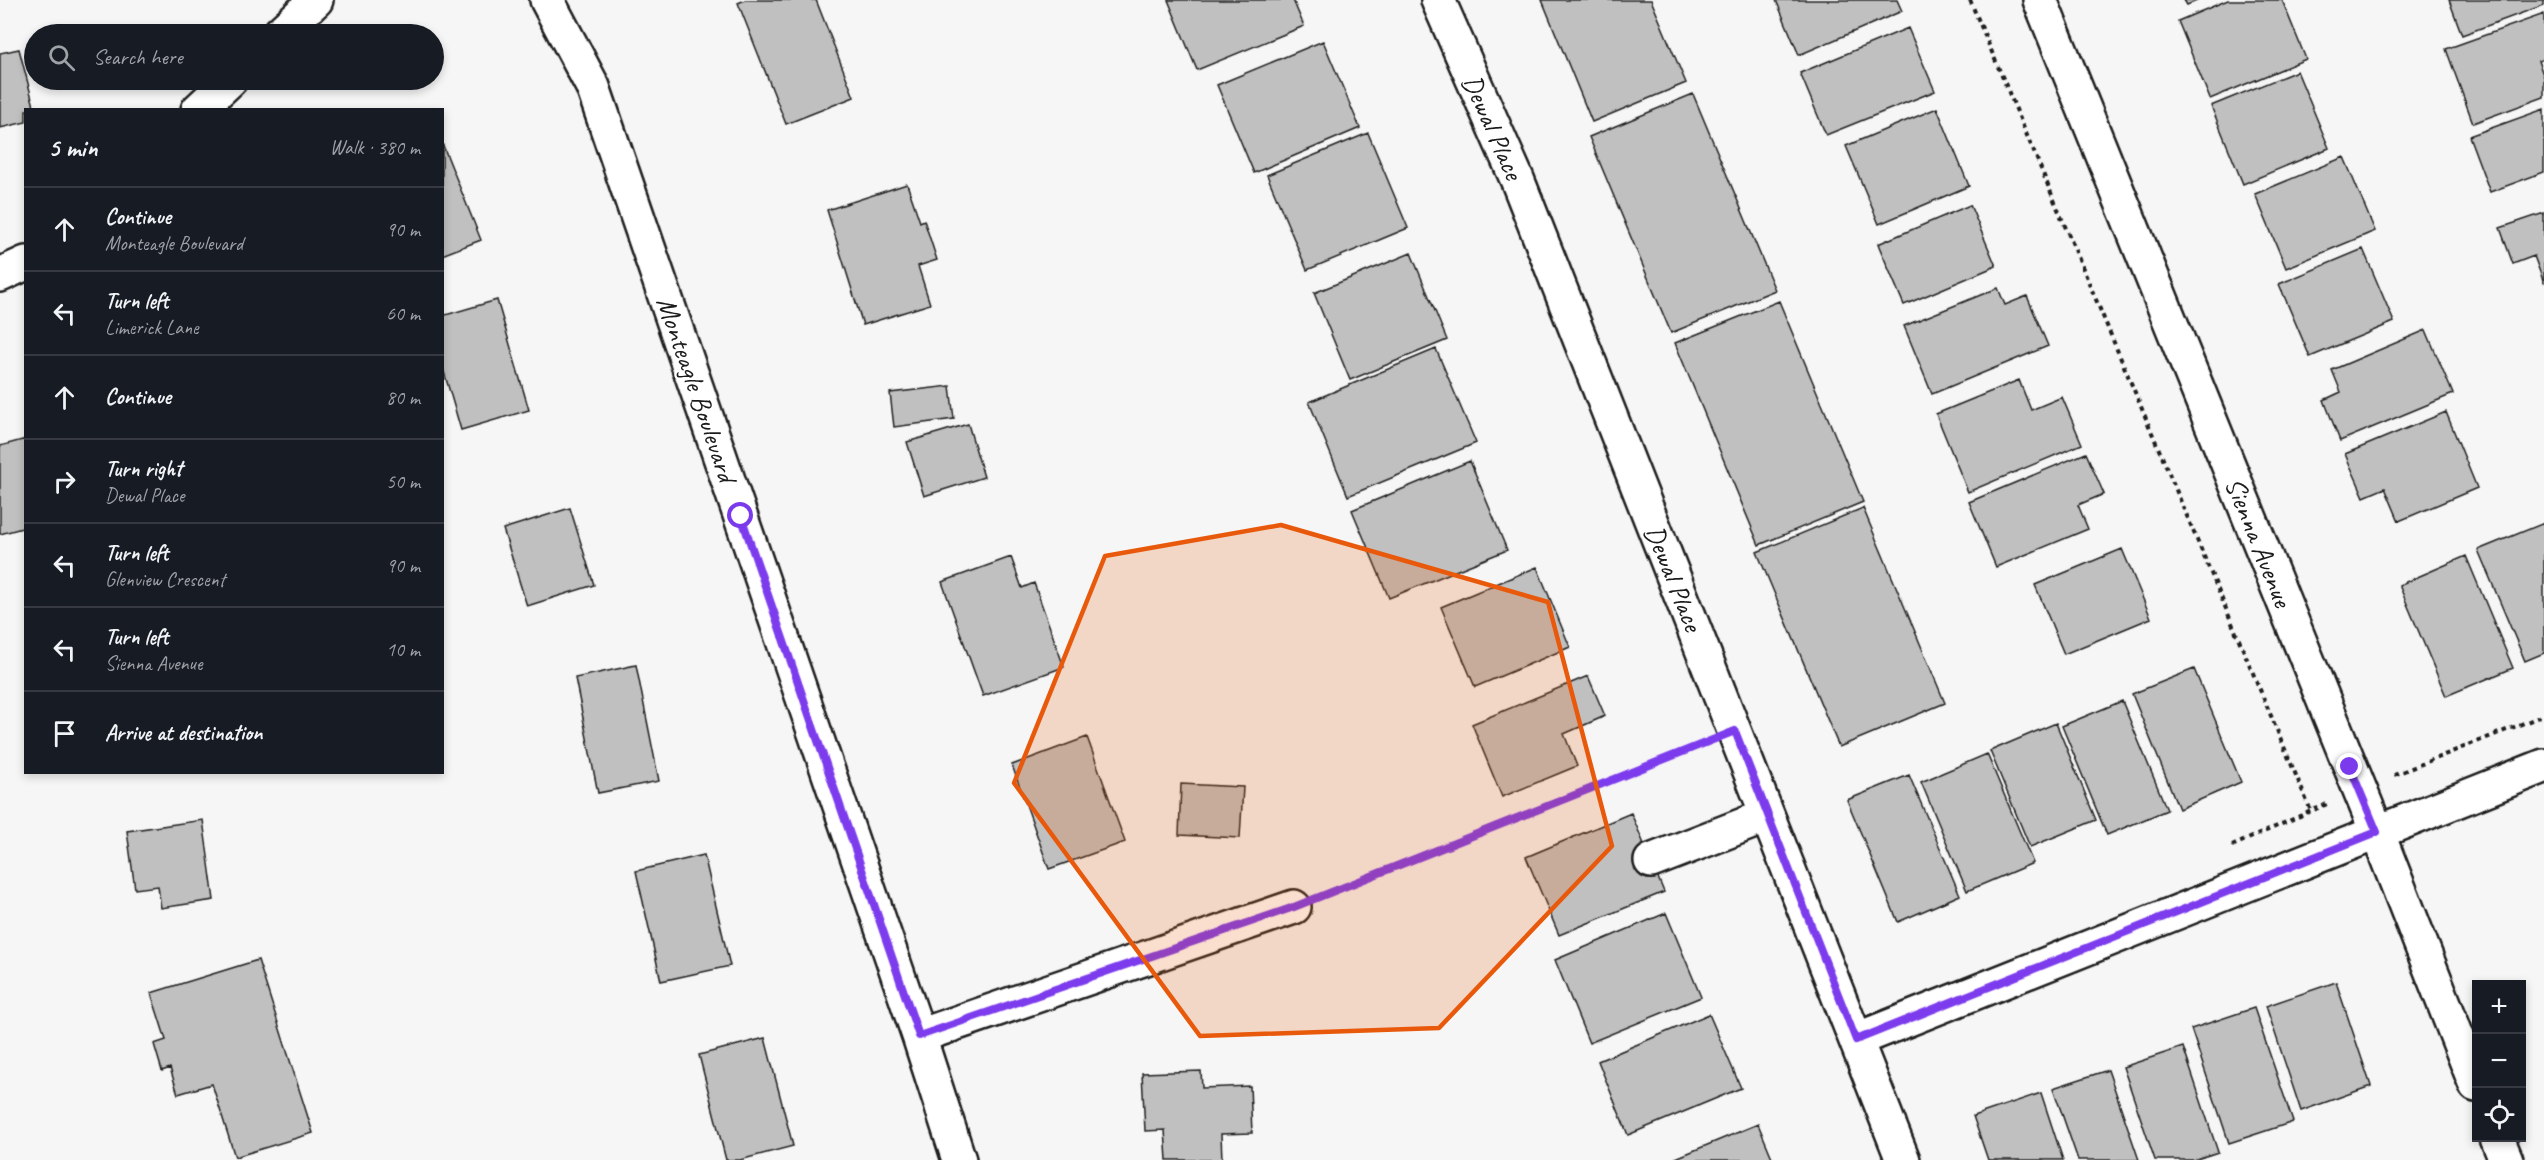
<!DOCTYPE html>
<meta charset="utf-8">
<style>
body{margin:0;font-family:Caveat,sans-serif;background:#20242c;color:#f1f3f6}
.controls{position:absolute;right:18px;bottom:18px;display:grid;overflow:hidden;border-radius:0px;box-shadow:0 3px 9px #0003}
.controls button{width:54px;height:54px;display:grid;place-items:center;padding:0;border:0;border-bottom:2px solid #363941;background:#171b24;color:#f1f3f6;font:30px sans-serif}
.stop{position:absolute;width:18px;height:18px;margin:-14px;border:4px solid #7c3aed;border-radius:50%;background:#fff}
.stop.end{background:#7c3aed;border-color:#fff;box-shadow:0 2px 6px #0008}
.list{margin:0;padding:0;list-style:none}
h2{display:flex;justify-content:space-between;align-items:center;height:78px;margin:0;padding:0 24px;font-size:26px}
h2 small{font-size:20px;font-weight:400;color:#9ea1a6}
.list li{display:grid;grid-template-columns:39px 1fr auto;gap:18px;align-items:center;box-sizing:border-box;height:84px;padding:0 24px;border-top:2px solid #363941}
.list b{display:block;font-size:22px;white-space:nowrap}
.list p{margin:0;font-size:20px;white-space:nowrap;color:#9ea1a6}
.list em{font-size:20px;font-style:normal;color:#9ea1a6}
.icon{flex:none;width:33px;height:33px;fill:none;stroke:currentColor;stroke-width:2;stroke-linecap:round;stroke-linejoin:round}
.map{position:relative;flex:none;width:2544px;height:1160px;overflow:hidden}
.search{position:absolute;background:#171b24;box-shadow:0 3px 9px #0003;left:24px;top:24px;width:420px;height:66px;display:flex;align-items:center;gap:15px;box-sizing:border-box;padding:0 21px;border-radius:33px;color:#9ea1a6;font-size:22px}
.panel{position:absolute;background:#171b24;box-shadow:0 3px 9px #0003;left:24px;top:108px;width:420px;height:666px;border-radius:0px}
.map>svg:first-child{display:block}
.building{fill:#c0c0c0;stroke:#1c1c1c;stroke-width:1.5}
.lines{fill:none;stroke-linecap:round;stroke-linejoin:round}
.minor-casing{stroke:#1c1c1c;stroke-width:38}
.path{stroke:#1c1c1c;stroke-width:4;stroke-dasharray:4.5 4.5;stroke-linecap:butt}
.minor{stroke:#fff;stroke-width:33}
.route{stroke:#7c3aed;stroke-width:8}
.marked{fill:#e8590c;fill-opacity:0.2;stroke:#e8590c;stroke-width:4.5;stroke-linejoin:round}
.labels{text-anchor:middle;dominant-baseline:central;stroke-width:4.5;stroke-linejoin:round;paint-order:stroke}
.street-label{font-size:28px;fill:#1c1c1c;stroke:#fff}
</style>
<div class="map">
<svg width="2544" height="1160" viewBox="0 0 2544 1160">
<rect width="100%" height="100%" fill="#f6f6f6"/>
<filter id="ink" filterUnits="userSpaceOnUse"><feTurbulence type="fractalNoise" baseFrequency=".0167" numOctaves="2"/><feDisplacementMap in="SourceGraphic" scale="12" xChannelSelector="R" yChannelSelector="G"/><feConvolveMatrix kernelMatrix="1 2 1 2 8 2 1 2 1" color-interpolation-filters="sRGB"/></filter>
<g filter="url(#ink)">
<!-- building -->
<path class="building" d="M 745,0 L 816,0 L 854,97 L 786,124 L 738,3 Z
M 1168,0 L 1293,0 L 1304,26 L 1197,70 Z
M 1542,0 L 1651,0 L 1686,83 L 1592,122 Z
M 1776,0 L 1897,0 L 1902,11 L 1799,55 Z
M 2184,0 L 2199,0 L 2187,5 Z
M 2228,0 L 2282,0 L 2306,59 L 2210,99 L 2178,21 Z
M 2449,0 L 2544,0 L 2544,5 L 2462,35 Z
M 2544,14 L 2544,59 L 2538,61 L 2544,77 L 2544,97 L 2473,123 L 2446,49 Z
M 1908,28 L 1935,91 L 1826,135 L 1800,73 Z
M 1323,41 L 1360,128 L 1254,173 L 1217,85 Z
M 19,49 L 35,110 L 26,110 L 26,122 L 0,128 L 0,53 Z
M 2297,71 L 2329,148 L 2243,184 L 2211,106 Z
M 1693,94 L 1775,290 L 1671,333 L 1589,137 Z
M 1937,108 L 1969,186 L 1879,224 L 1846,146 Z
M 2544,109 L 2544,172 L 2490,192 L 2469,136 Z
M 1368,133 L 1408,228 L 1307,270 L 1267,175 Z
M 442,143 L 481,240 L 442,255 Z
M 2344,157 L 2375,231 L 2286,268 L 2255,194 Z
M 907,184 L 920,222 L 924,220 L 937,260 L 918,266 L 930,304 L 863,325 L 827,210 Z
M 1970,205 L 1996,266 L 1904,305 L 1878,244 Z
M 2544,213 L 2544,283 L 2534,256 L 2513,264 L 2500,228 Z
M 2363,249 L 2394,322 L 2310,357 L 2279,284 Z
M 1411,253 L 1447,340 L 1350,380 L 1314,293 Z
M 1998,288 L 2005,305 L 2027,296 L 2048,346 L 1932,394 L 1904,326 Z
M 497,300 L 529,410 L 461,430 L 442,365 L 442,316 Z
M 1779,301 L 1863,502 L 1759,545 L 1675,343 Z
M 2426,330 L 2453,394 L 2340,441 L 2324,400 L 2341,392 L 2332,370 Z
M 1436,349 L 1476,443 L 1348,496 L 1309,402 Z
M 2019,380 L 2031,410 L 2062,397 L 2082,444 L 1968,492 L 1936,414 Z
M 950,386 L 954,419 L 894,427 L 890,393 Z
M 2446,412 L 2477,488 L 2399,521 L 2385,488 L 2364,497 L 2345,454 Z
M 968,424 L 984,477 L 924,496 L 907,442 Z
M 26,439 L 26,527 L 0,534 L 0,446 Z
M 2086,453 L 2104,494 L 2078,505 L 2088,529 L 1996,567 L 1969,502 Z
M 1470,461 L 1507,550 L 1389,598 L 1352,510 Z
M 570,508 L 594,585 L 527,606 L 503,529 Z
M 1863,508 L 1945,703 L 1839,747 L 1757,552 Z
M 2544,523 L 2544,653 L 2525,661 L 2478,550 Z
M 2122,549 L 2151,618 L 2064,654 L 2035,585 Z
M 2466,556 L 2513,668 L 2446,696 L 2399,585 Z
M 1011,557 L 1022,588 L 1034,583 L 1064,667 L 983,696 L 942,582 Z
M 1537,567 L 1570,647 L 1475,687 L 1441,607 Z
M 636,665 L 659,781 L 598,793 L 575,678 Z
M 2194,669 L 2241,782 L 2179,809 L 2132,694 Z
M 1588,676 L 1605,716 L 1564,734 L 1577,766 L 1502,797 L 1472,724 Z
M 2122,701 L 2167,810 L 2107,835 L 2062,726 Z
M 2056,723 L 2096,820 L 2030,847 L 1990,751 Z
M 1087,737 L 1125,842 L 1049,869 L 1012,765 Z
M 1987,754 L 2033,863 L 1967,891 L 1921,782 Z
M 1909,775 L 1960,895 L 1898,922 L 1847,800 Z
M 1181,784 L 1243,787 L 1240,838 L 1179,835 Z
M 1631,813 L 1664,892 L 1559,935 L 1526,857 Z
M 203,820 L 214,900 L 161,908 L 158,886 L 135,889 L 127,831 Z
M 704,855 L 730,966 L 661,981 L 636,871 Z
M 1666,913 L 1701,997 L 1589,1043 L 1555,960 Z
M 258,960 L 313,1133 L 235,1157 L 212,1084 L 178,1094 L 170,1068 L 162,1071 L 154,1044 L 166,1040 L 151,993 Z
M 2336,982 L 2371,1086 L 2301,1111 L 2266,1006 Z
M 2254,1008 L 2293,1122 L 2229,1143 L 2191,1029 Z
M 1709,1014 L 1741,1088 L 1628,1135 L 1598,1061 Z
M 765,1038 L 793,1146 L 740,1160 L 726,1160 L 699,1055 Z
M 2183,1047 L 2218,1152 L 2194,1160 L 2155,1160 L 2123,1067 Z
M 2108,1070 L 2139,1160 L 2078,1160 L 2053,1088 Z
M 1201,1071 L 1202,1088 L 1250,1086 L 1252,1133 L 1221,1134 L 1222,1160 L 1167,1160 L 1165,1130 L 1145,1131 L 1142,1073 Z
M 2041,1093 L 2063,1160 L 1988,1160 L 1973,1116 Z
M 1758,1124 L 1773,1160 L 1671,1160 Z"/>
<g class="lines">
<!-- minor casing -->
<g class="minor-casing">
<path id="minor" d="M 547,0 L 593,87 L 919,1036 L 959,1160
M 1438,0 L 1517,179 L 1903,1160
M 2040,0 L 2377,832 L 2476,1085
M 279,34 L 316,0
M 198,110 L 230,80
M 0,275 L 26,263
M 1651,861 L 1767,816
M 919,1036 L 1294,907
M 1856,1040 L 2544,766
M 2497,1138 L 2506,1160"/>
</g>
<!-- path -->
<path class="path" d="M 1970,0 L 2311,811
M 2394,775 L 2544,715
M 2232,846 L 2327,804
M 1328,893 L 1700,745"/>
<!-- minor -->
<use href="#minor" class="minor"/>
</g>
</g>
<g class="lines" filter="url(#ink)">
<!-- route -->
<path class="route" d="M 741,516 L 919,1036 L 1294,907 L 1735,731 L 1856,1040 L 2377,832 L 2350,767"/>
</g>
<!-- marked area -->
<path class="marked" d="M 1281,525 L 1548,602 L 1612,846 L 1439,1028 L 1200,1036 L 1014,783 L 1105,556 Z"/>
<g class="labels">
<!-- street labels -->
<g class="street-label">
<text transform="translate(1493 127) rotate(66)">Dewal Place</text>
<text transform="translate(697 389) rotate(71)">Monteagle Boulevard</text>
<text transform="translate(2259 542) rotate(68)">Sienna Avenue</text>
<text transform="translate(1674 578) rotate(68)">Dewal Place</text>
</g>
</g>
</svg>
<div class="controls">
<button>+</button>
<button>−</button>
<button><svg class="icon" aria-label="locate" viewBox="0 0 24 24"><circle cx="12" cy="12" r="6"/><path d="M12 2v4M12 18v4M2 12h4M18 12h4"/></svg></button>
</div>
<div class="stop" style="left:741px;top:516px"></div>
<div class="stop end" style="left:2350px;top:767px"></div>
<div class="search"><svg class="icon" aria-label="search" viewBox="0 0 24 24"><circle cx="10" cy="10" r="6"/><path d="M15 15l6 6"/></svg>Search here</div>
<section class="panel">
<h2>5 min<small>Walk · 380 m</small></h2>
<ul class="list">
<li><svg class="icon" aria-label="ahead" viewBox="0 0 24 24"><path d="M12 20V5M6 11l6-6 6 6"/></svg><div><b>Continue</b><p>Monteagle Boulevard</p></div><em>90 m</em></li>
<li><svg class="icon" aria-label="left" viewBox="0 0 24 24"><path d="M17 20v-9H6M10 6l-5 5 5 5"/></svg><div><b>Turn left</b><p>Limerick Lane</p></div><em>60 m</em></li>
<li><svg class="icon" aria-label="ahead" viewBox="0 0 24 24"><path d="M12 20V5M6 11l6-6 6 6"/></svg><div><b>Continue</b></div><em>80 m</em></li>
<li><svg class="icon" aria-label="right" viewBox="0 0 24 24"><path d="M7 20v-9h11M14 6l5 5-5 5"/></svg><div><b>Turn right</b><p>Dewal Place</p></div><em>50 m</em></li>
<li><svg class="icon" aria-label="left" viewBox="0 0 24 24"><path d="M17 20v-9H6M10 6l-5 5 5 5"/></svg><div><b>Turn left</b><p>Glenview Crescent</p></div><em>90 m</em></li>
<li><svg class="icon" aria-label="left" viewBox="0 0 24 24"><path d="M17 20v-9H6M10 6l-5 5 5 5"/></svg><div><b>Turn left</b><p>Sienna Avenue</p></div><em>10 m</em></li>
<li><svg class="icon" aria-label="arrive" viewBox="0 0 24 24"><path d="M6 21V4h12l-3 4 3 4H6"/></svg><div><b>Arrive at destination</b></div></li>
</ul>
</section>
</div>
